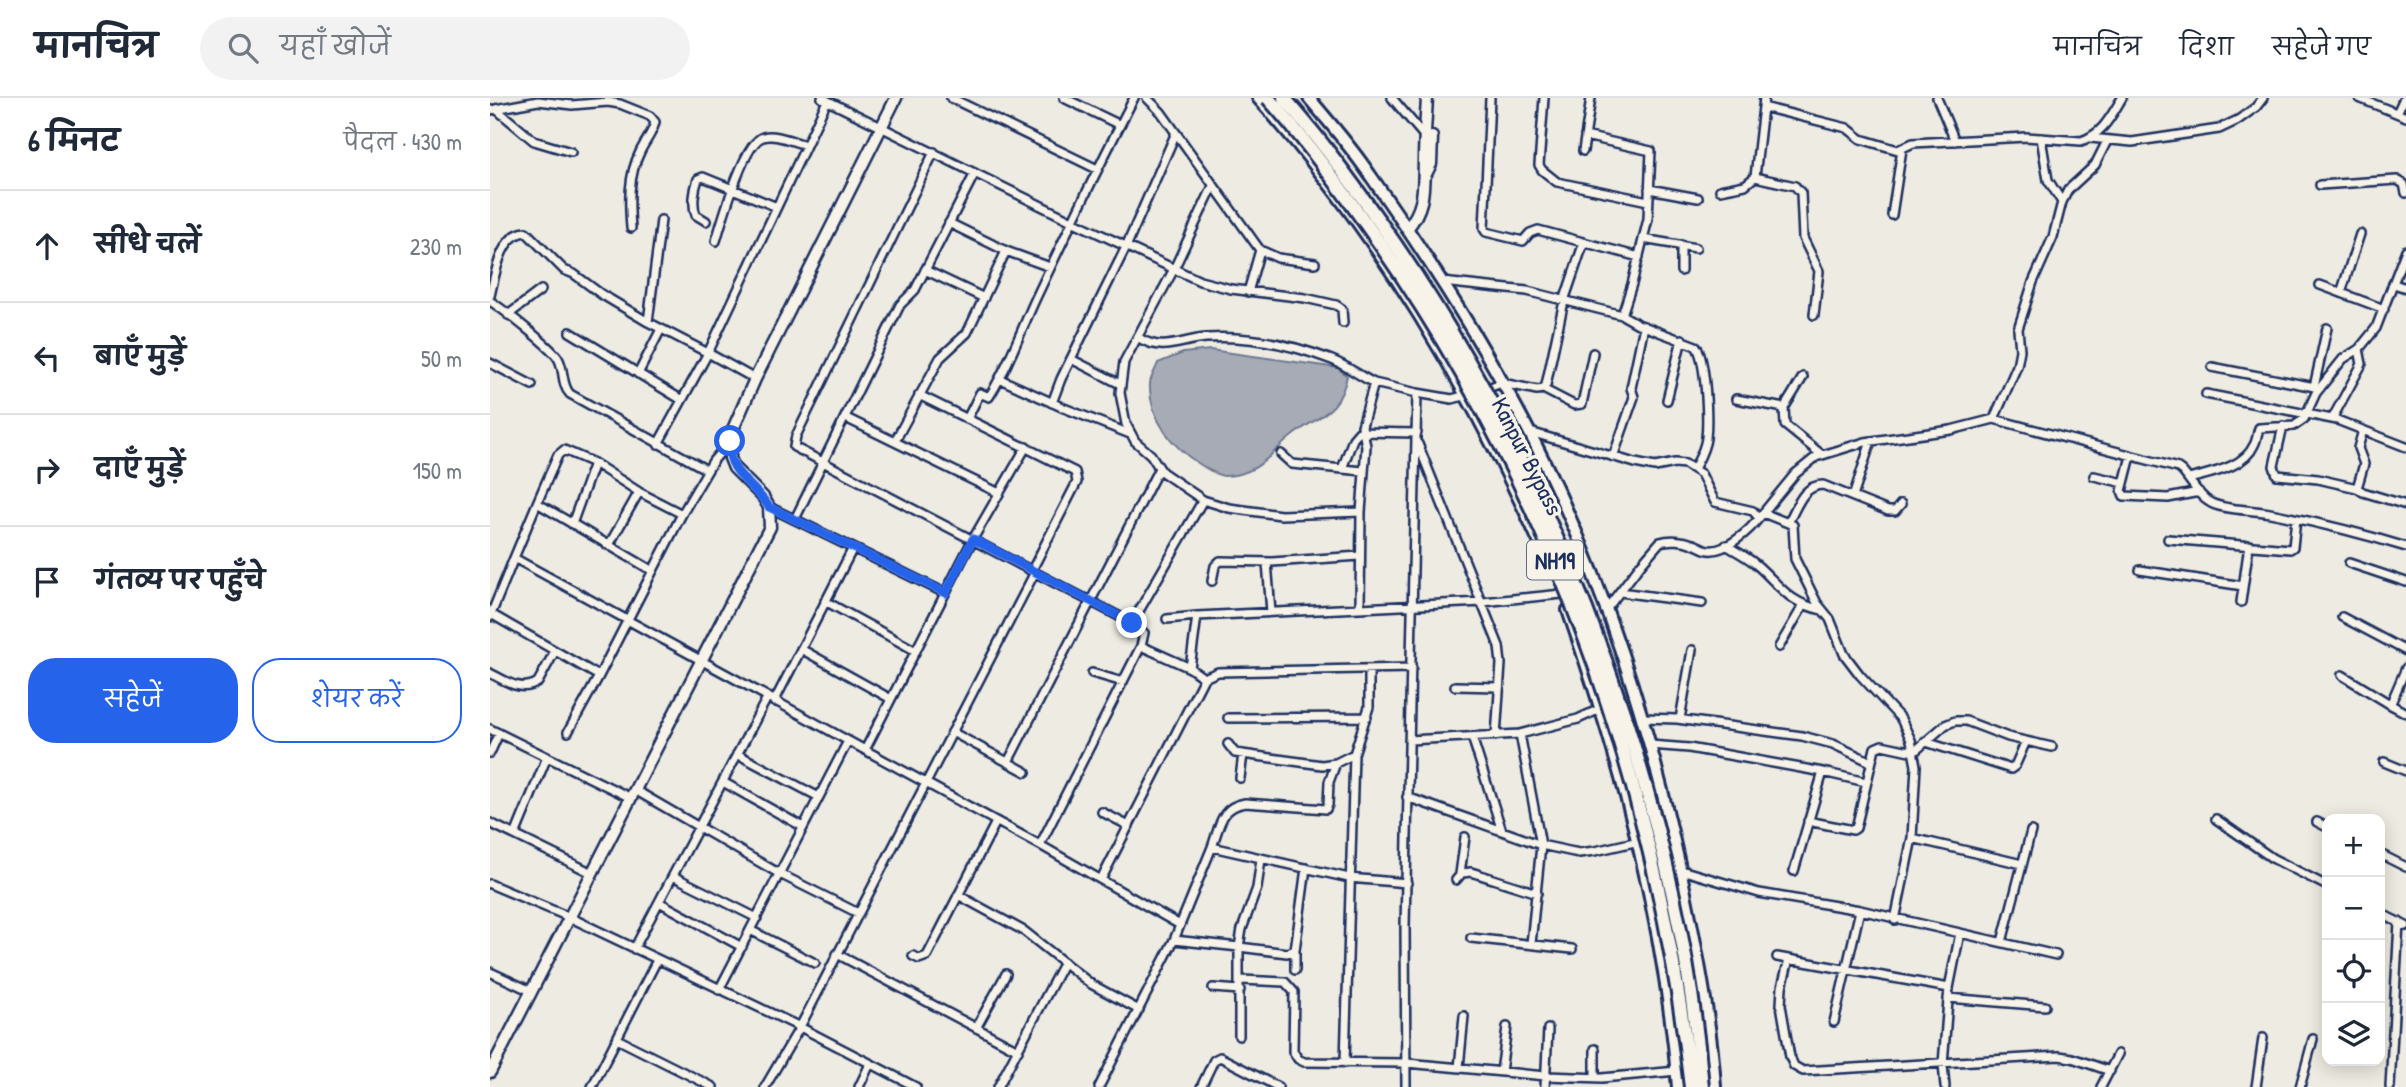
<!DOCTYPE html>
<html lang="hi">
<meta charset="utf-8">
<style>
body{margin:0;font-family:"Patrick Hand","Playpen Sans Deva",sans-serif;background:#f2f2f3;color:#1f2937}
.controls{position:absolute;right:21px;bottom:21px;display:grid;overflow:hidden;border-radius:14px;box-shadow:0 4px 18px #0003}
.controls button{width:63px;height:63px;display:grid;place-items:center;padding:0;border:0;border-bottom:2px solid #e0e1e3;background:#fff;color:#1f2937;font:35px sans-serif}
.stop{position:absolute;width:21px;height:21px;margin:-16px;border:5px solid #2563eb;border-radius:50%;background:#fff}
.stop.end{background:#2563eb;border-color:#fff;box-shadow:0 2px 7px #0008}
.list{margin:0;padding:0;list-style:none}
h2{display:flex;justify-content:space-between;align-items:center;height:91px;margin:0;padding:0 28px;font-size:30px}
h2 small{font-size:23px;font-weight:400;color:#747a83}
.list li{display:grid;grid-template-columns:46px 1fr auto;gap:21px;align-items:center;box-sizing:border-box;height:112px;padding:0 28px;border-top:2px solid #e0e1e3}
.list b{display:block;font-size:26px;white-space:nowrap}
.list em{font-size:23px;font-style:normal;color:#747a83}
.actions{display:flex;gap:14px;padding:21px 28px}
.actions a{flex:1;padding:16px 0;border:2px solid #2563eb;border-radius:28px;text-align:center;font-size:24px;color:#2563eb}
.actions .main{background:#2563eb;color:#fff}
.icon{flex:none;width:38px;height:38px;fill:none;stroke:currentColor;stroke-width:2;stroke-linecap:round;stroke-linejoin:round}
.map{position:relative;flex:none;width:1916px;height:989px;overflow:hidden}
header{display:flex;align-items:center;gap:42px;box-sizing:border-box;height:98px;padding:0 35px;background:#fff;border-bottom:2px solid #e0e1e3}
header strong{font-size:33px}
nav{display:flex;gap:38px;margin-inline-start:auto;font-size:24px}
.search{width:490px;height:63px;background:#f2f2f3;display:flex;align-items:center;gap:18px;box-sizing:border-box;padding:0 24px;border-radius:38px;color:#747a83;font-size:26px}
main{display:flex}
aside{flex:1;background:#fff}
.map>svg:first-child{display:block}
.water{fill:#a6abb5;stroke:#6e7992;stroke-width:2}
.lines{fill:none;stroke-linecap:round;stroke-linejoin:round}
.minor-casing{stroke:#1b2f5e;stroke-width:12}
.tertiary-casing{stroke:#1b2f5e;stroke-width:15}
.secondary-casing{stroke:#1b2f5e;stroke-width:16}
.minor{stroke:#f7f3e8;stroke-width:7}
.tertiary{stroke:#f7f3e8;stroke-width:10}
.secondary{stroke:#f7f3e8;stroke-width:10}
.trunk-bridge-casing{stroke:#1b2f5e;stroke-width:18;stroke-linecap:butt}
.trunk-bridge{stroke:#f7f3e8;stroke-width:12}
.route{stroke:#2563eb;stroke-width:9}
.labels{text-anchor:middle;dominant-baseline:central;stroke-width:7;stroke-linejoin:round;paint-order:stroke}
.shield{fill:#f7f3e8;stroke:#5d6a87;stroke-width:2}
.shield-label{font-size:23px;font-weight:bold;fill:#1b2f5e}
.street-label{font-size:24px;fill:#1b2f5e;stroke:#f7f3e8}
</style>
<header>
<strong>मानचित्र</strong>
<div class="search"><svg class="icon" aria-label="search" viewBox="0 0 24 24"><circle cx="10" cy="10" r="6"/><path d="M15 15l6 6"/></svg>यहाँ खोजें</div>
<nav><a>मानचित्र</a><a>दिशा</a><a>सहेजे गए</a></nav>
</header>
<main>
<aside>
<h2>6 मिनट<small>पैदल · 430 m</small></h2>
<ul class="list">
<li><svg class="icon" aria-label="ahead" viewBox="0 0 24 24"><path d="M12 20V5M6 11l6-6 6 6"/></svg><div><b>सीधे चलें</b></div><em>230 m</em></li>
<li><svg class="icon" aria-label="left" viewBox="0 0 24 24"><path d="M17 20v-9H6M10 6l-5 5 5 5"/></svg><div><b>बाएँ मुड़ें</b></div><em>50 m</em></li>
<li><svg class="icon" aria-label="right" viewBox="0 0 24 24"><path d="M7 20v-9h11M14 6l5 5-5 5"/></svg><div><b>दाएँ मुड़ें</b></div><em>150 m</em></li>
<li><svg class="icon" aria-label="arrive" viewBox="0 0 24 24"><path d="M6 21V4h12l-3 4 3 4H6"/></svg><div><b>गंतव्य पर पहुँचे</b></div></li>
</ul>
<div class="actions"><a class="main">सहेजें</a><a>शेयर करें</a></div>
</aside>
<div class="map">
<svg width="1916" height="989" viewBox="0 0 1916 989">
<rect width="100%" height="100%" fill="#eeebe2"/>
<filter id="ink" filterUnits="userSpaceOnUse"><feTurbulence type="fractalNoise" baseFrequency=".0143" numOctaves="2"/><feDisplacementMap in="SourceGraphic" scale="14" xChannelSelector="R" yChannelSelector="G"/><feConvolveMatrix kernelMatrix="1 2 1 2 8 2 1 2 1" color-interpolation-filters="sRGB"/></filter>
<g filter="url(#ink)">
<!-- water -->
<path class="water" d="M 720,252 L 848,270 L 857,278 C 849,316 829,317 802,338 C 779,356 769,377 735,378 C 727,378 718,371 711,367 C 683,350 658,320 660,285 C 661,278 666,271 668,265 L 693,255 Z"/>
<g class="lines">
<!-- minor casing -->
<g class="minor-casing">
<path id="minor" d="M 332,0 L 582,123 L 710,183 L 741,191 L 815,200 L 846,207 L 852,211 L 853,225
M 461,0 L 607,71
M 574,0 L 630,27
M 657,0 L 671,14 L 770,152 L 758,194
M 902,0 L 935,39
M 1000,0 L 994,131 L 996,134 L 1033,143 L 1040,135 L 1048,132 L 1149,159
M 1054,0 L 1049,67 L 1052,72 L 1067,84 L 1158,103
M 1447,0 L 1465,43
M 1869,0 L 1916,19
M 1273,9 L 1357,30 L 1371,41 L 1408,52 L 1423,45 L 1536,39 L 1591,43 C 1613,36 1621,18 1632,0
M 6,11 L 44,43 L 81,54
M 0,12 L 48,3 L 82,7 L 118,4 L 130,6 L 160,18 L 165,24 C 163,35 155,43 150,54 C 138,78 139,104 141,130
M 1907,15 L 1914,0
M 1095,38 L 1161,53 L 1158,121 L 1142,186 L 1132,217
M 1551,40 L 1558,82 L 1572,104
M 1600,40 L 1642,44 L 1729,31 L 1748,22 L 1766,9 L 1773,0
M 1093,53 L 1101,0
M 444,54 L 306,338 L 304,349 L 642,525 L 654,535 L 651,548 L 550,747
M 1265,79 L 1305,88 L 1311,95 L 1313,140 L 1329,173 L 1324,217
M 1830,87 L 1907,82 L 1914,86 L 1916,95
M 723,88 L 684,171 L 634,264 L 630,295 L 636,326 L 645,343 L 661,357 L 672,374 L 713,402 L 739,410 L 791,417 L 871,414
M 1159,91 L 1208,100
M 1230,92 L 1255,87 L 1265,79 L 1274,0
M 1402,117 L 1412,51
M 216,123 L 206,117 C 202,107 204,92 208,81 L 213,79 L 287,109
M 459,125 L 516,153 L 560,169
M 1153,141 L 1206,150
M 226,143 C 232,123 254,44 273,39 C 286,35 303,44 316,47
M 770,152 L 788,160 L 825,165
M 435,172 L 494,200
M 1191,173 L 1191,147
M 952,184 L 1037,193 L 1132,217 L 1148,226 L 1206,248 C 1216,261 1218,322 1216,340 C 1215,351 1209,361 1204,371
M 1904,186 L 1916,190
M 1830,187 L 1894,211
M 1851,195 L 1870,136
M 0,198 C 5,178 10,136 36,134 L 74,172 L 84,176 L 111,196 L 158,224 L 218,255 L 168,346
M 0,203 C 13,211 61,249 68,260 C 75,272 71,287 80,296 L 217,372
M 18,217 L 51,192
M 158,224 L 171,122
M 80,234 L 192,302
M 649,240 C 673,255 690,242 716,240 C 758,237 803,247 842,262 C 857,268 870,278 884,285
M 581,261 L 630,286
M 0,265 L 42,287
M 1722,269 L 1830,290
M 148,276 L 171,231
M 1313,279 L 1294,310 L 1295,327 L 1332,357
M 265,281 L 218,255 L 337,3
M 510,281 L 574,310 L 640,336
M 1824,289 L 1837,230
M 1053,291 L 1084,307 L 1092,306 L 1103,255
M 992,292 L 1012,285 L 1047,292 L 1053,291 L 1056,287 L 1074,203 L 1094,144
M 1716,296 L 1847,322 L 1916,349
M 429,297 L 585,374 L 587,384 L 542,472
M 1246,301 L 1294,310
M 1177,302 L 1192,241
M 562,305 L 571,281 L 636,149 L 685,37
M 356,320 L 509,395
M 477,321 L 490,295 L 499,299 C 518,269 530,235 545,202 C 577,134 609,67 644,0
M 1504,321 L 1527,268 L 1530,252 L 1528,231 L 1543,184 L 1563,139 L 1572,104 L 1578,92 L 1605,67 L 1617,43
M 1842,321 L 1872,266 L 1869,251
M 1793,328 L 1784,368 L 1787,377 L 1828,381 L 1867,390
M 1873,332 L 1868,350 L 1874,366 L 1867,390 L 1873,394 L 1916,407
M 1040,334 L 1145,365 L 1165,369 L 1185,365 L 1195,366 L 1211,376 L 1225,404 L 1263,413 L 1269,420 C 1260,432 1236,454 1219,452 C 1214,452 1208,447 1203,446 C 1193,442 1180,441 1170,444 L 1151,466 L 1115,513
M 405,343 L 450,260 L 477,235 L 516,153
M 928,346 L 1009,548 L 1011,566 L 1006,638
M 791,356 L 802,366 L 873,373
M 1641,358 L 1632,393 L 1634,398 L 1678,400 L 1709,394
M 1123,359 L 1144,299 L 1141,290 L 1154,228
M 852,371 L 863,341 L 869,334 L 927,335
M 1604,378 L 1634,385
M 1699,381 C 1720,375 1754,370 1764,347 C 1767,342 1767,336 1769,330 L 1804,328 L 1814,321 L 1826,295 L 1853,261 L 1869,251 L 1886,230 L 1916,152
M 1363,399 L 1381,343
M 47,405 L 68,357 L 74,352 L 104,365 L 149,394 L 192,416 L 109,578 L 78,634
M 279,409 L 455,495
M 1273,415 L 1303,427 L 1305,461 L 1327,505 L 1340,521 L 1354,556 L 1370,577 L 1411,621 L 1421,642 L 1426,668 L 1422,740
M 192,416 L 223,363 L 240,343
M 1269,420 L 1305,376 L 1326,359 L 1375,344 L 1461,332 L 1504,321 L 1688,370 L 1692,373 C 1701,383 1709,399 1721,405 C 1738,413 1761,411 1780,415 C 1826,424 1871,435 1916,449
M 305,421 L 410,207 L 425,192 L 485,75
M 1299,423 C 1307,409 1313,387 1333,387 L 1398,413 L 1405,413 L 1411,406
M 82,426 L 104,365
M 1678,441 L 1800,451 L 1803,449 L 1806,421
M 119,447 L 149,394
M 1236,447 C 1247,454 1260,460 1269,469 C 1292,490 1299,505 1332,512
M 777,464 L 781,514
M 1859,465 L 1916,484
M 1650,472 L 1753,488
M 163,473 L 47,405 L 24,460 L 375,652 L 483,441 L 536,349
M 722,483 L 725,468 L 730,463 L 782,464 L 870,458
M 1130,494 L 1212,505
M 335,503 L 426,553
M 1751,504 L 1759,447
M 870,509 L 871,414 L 876,348 L 872,328 L 884,285 L 927,295
M 1,516 L 109,578
M 0,519 L 24,460
M 1852,519 L 1916,553
M 677,521 L 707,518
M 642,525 L 713,402
M 651,548 L 700,570 L 707,518 L 993,504 L 1072,496
M 1289,549 L 1313,508
M 311,551 L 401,601
M 1916,570 L 1901,605 L 1903,608 L 1916,615
M 0,575 C 15,583 32,595 48,584 L 65,553
M 602,575 L 633,584
M 1852,577 L 1903,608
M 714,580 L 728,574 L 922,570
M 965,588 L 1009,589
M 284,604 L 363,450
M 738,620 L 877,619
M 1153,620 L 1187,621 L 1312,638 L 1343,646 L 1381,664
M 1190,621 L 1202,552
M 0,631 L 141,700
M 462,634 L 536,674
M 1030,636 L 1051,747 L 1041,846
M 982,639 L 1012,733
M 919,642 L 1030,636 L 1088,621 L 1112,610
M 1436,644 L 1521,671 L 1525,668 L 1536,643
M 738,646 L 745,655 L 832,667 L 846,665 L 864,656
M 1160,647 L 1199,650 L 1333,674 L 1304,773
M 375,652 L 550,747 L 690,827
M 0,655 L 9,635
M 247,656 L 329,699
M 518,664 L 669,370
M 1894,664 L 1916,673
M 1333,674 L 1376,684
M 750,680 L 753,656
M 233,684 L 313,729
M 145,692 L 290,776 L 368,815
M 917,699 L 1051,747 L 1079,753 L 1089,755 L 1105,753 L 1149,743
M 612,714 L 639,728
M 1726,721 L 1782,760 L 1837,788
M 1318,723 L 1363,732 L 1366,730 L 1385,650 L 1392,647 L 1424,654 L 1455,627 L 1465,623 L 1476,623 L 1518,639 L 1562,649
M 1827,724 L 1837,729
M 0,725 L 102,775
M 25,737 L 57,659
M 722,749 C 730,728 730,709 755,705 L 836,711 L 838,707 L 839,684 L 846,665
M 1890,756 L 1916,769
M 771,761 L 767,790 L 752,831 L 749,849 L 797,855 L 805,852 L 816,770
M 1191,772 L 1269,795 L 1370,812 L 1566,857
M 970,776 L 975,739
M 183,778 L 267,820
M 611,782 L 714,580 L 700,570
M 966,782 L 972,775 L 981,774 L 1047,795
M 0,786 L 79,819 L 310,929 L 426,989
M 468,797 L 534,833 L 601,886 L 649,912
M 169,804 L 252,849
M 1890,815 L 1916,828
M 1405,822 L 1422,740 L 1532,766
M 260,832 L 325,865
M 981,840 L 1082,851
M 684,842 L 749,849 L 749,938
M 1512,844 L 1541,733
M 144,851 L 277,600
M 347,856 L 528,952
M 423,858 L 429,861 L 437,858 L 506,724
M 1287,859 L 1459,890
M 1299,861 L 1292,889 L 1291,907 L 1300,959 L 1304,968 L 1313,973 L 1569,958 L 1582,960 L 1620,973
M 805,872 L 805,852
M 0,874 L 41,893
M 751,882 L 795,884 L 804,894 L 803,953 L 808,961 L 814,964 L 917,965 L 1056,978 L 1112,980 L 1187,973
M 723,890 L 750,892
M 229,892 L 358,643
M 1458,900 L 1555,908
M 1344,924 L 1370,812
M 486,930 L 516,876
M 127,941 L 223,989
M 1105,951 L 1105,979
M 855,965 L 864,656 L 879,609 L 879,571
M 969,970 L 974,918
M 1011,974 L 1017,929
M 102,989 L 167,862
M 275,989 L 310,929 L 545,474
M 369,989 L 380,966
M 508,989 L 574,864
M 609,989 L 684,842 L 722,749 L 859,780 L 917,785
M 711,989 L 724,962 L 730,959 L 788,989
M 916,989 L 915,828 L 927,295 L 962,301 L 977,297
M 1055,989 L 1058,931
M 1455,989 L 1453,966 L 1459,890 L 1470,835
M 1611,989 L 1628,956
M 1766,989 L 1773,940
M 1810,989 L 1823,941
M 1900,989 L 1909,824"/>
</g>
<!-- tertiary casing -->
<g class="tertiary-casing">
<path id="tertiary" d="M 935,78 L 941,66 L 942,39
M 917,131 C 936,108 933,90 934,62 C 934,42 936,21 937,0
M 0,974 L 280,429 L 279,409 L 273,399 L 244,370 L 240,360 L 240,338 L 265,281 L 406,0"/>
</g>
<!-- secondary casing -->
<g class="secondary-casing">
<path id="secondary" d="M 768,0 C 887,132 984,296 1056,459
M 819,0 C 840,25 862,50 880,77 C 935,155 988,237 1033,322 C 1110,467 1165,640 1196,800 C 1209,863 1221,926 1225,989
M 1078,512 C 1132,667 1175,825 1188,989"/>
</g>
<!-- minor -->
<use href="#minor" class="minor"/>
<!-- tertiary -->
<use href="#tertiary" class="tertiary"/>
<!-- secondary -->
<use href="#secondary" class="secondary"/>
<!-- trunk-bridge casing -->
<g class="trunk-bridge-casing">
<path id="trunk-bridge" d="M 778,0 C 814,40 845,82 876,126 C 1059,381 1165,677 1201,989
M 794,0 C 829,39 861,83 891,126 C 998,278 1077,443 1135,620 C 1173,739 1202,864 1212,989"/>
</g>
<!-- trunk-bridge -->
<use href="#trunk-bridge" class="trunk-bridge"/>
</g>
</g>
<g class="lines" filter="url(#ink)">
<!-- route -->
<path class="route" d="M 240,343 C 234,373 265,387 279,409 L 456,495 L 483,441 L 642,525"/>
</g>
<g class="labels">
<!-- shield labels -->
<rect class="shield" x="1037" y="442.5" width="56" height="39" rx="5"/>
<g class="shield-label">
<text x="1065" y="462">NH19</text>
</g>
<!-- street labels -->
<g class="street-label">
<text transform="translate(1038 358) rotate(63)">Kanpur Bypass</text>
</g>
</g>
</svg>
<div class="controls">
<button>+</button>
<button>−</button>
<button><svg class="icon" aria-label="locate" viewBox="0 0 24 24"><circle cx="12" cy="12" r="6"/><path d="M12 2v4M12 18v4M2 12h4M18 12h4"/></svg></button>
<button><svg class="icon" aria-label="layers" viewBox="0 0 24 24"><path d="M12 4l9 5-9 5-9-5zM3 14l9 5 9-5"/></svg></button>
</div>
<div class="stop" style="left:240px;top:343px"></div>
<div class="stop end" style="left:642px;top:525px"></div>
</div>
</main>
